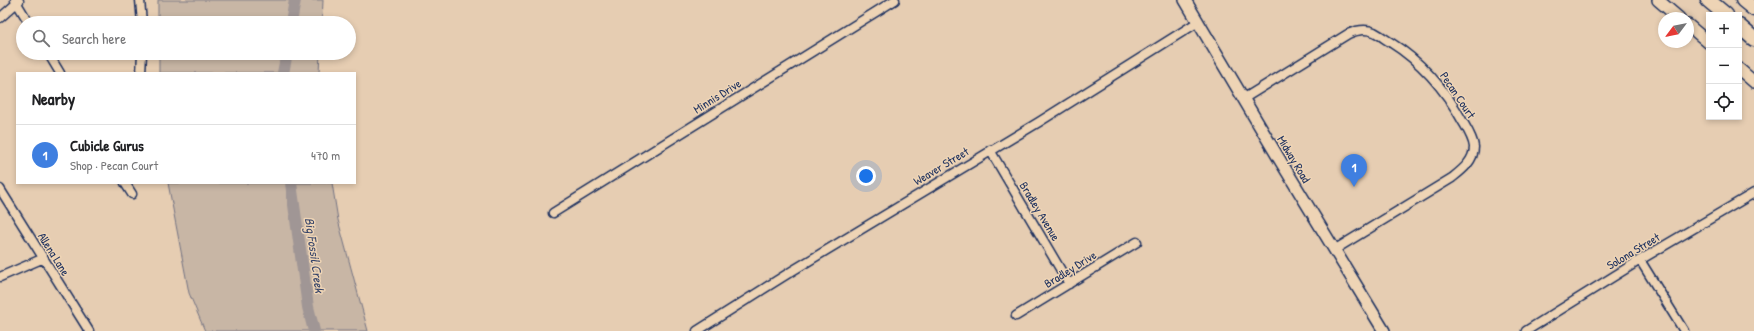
<!DOCTYPE html>
<meta charset="utf-8">
<style>
body{margin:0;font-family:"Patrick Hand",sans-serif;background:#f6f6f6;color:#202124}
.controls{position:absolute;right:12px;top:12px;display:grid;overflow:hidden;border-radius:0px;box-shadow:0 2px 6px #0003}
.controls button{width:36px;height:36px;display:grid;place-items:center;padding:0;border:0;border-bottom:1px solid #e0e0e0;background:#fff;color:#202124;font:20px sans-serif}
.compass{position:absolute;left:1658px;top:12px;width:36px;height:36px;border-radius:50%;background:#fff;box-shadow:0 2px 6px #0003;rotate:238deg}
.you{position:absolute;left:866px;top:176px;width:14px;height:14px;margin:-10px;border:3px solid #fff;border-radius:50%;background:#1a73e8;box-shadow:0 0 0 6px #1a73e833}
.badge{display:grid;place-items:center;width:26px;height:26px;border-radius:50%;background:#c8321e;color:#fff;font-size:13px;font-weight:700}
.pin{position:absolute;translate:-50% -33px;filter:drop-shadow(0 1px 2px #0008)}
.pin::after{content:'';position:absolute;top:21px;width:14px;height:12px;background:inherit;clip-path:polygon(0 0,100% 0,50% 100%)}
.list{margin:0;padding:0;list-style:none}
h2{display:flex;justify-content:space-between;align-items:center;height:52px;margin:0;padding:0 16px;font-size:17px}
h2 small{font-size:13px;font-weight:400;color:#757577}
.list li{display:grid;grid-template-columns:26px 1fr auto;gap:12px;align-items:center;box-sizing:border-box;height:60px;padding:0 16px;border-top:1px solid #e0e0e0}
.list b{display:block;font-size:15px;white-space:nowrap}
.list p{margin:0;font-size:13px;white-space:nowrap;color:#757577}
.list em{font-size:13px;font-style:normal;color:#757577}
.icon{flex:none;width:22px;height:22px;fill:none;stroke:currentColor;stroke-width:2;stroke-linecap:round;stroke-linejoin:round}
.map{position:relative;flex:none;width:1754px;height:331px;overflow:hidden}
.search{position:absolute;background:#fff;box-shadow:0 2px 6px #0003;left:16px;top:16px;width:340px;height:44px;display:flex;align-items:center;gap:10px;box-sizing:border-box;padding:0 14px;border-radius:22px;color:#757577;font-size:15px}
.panel{position:absolute;background:#fff;box-shadow:0 2px 6px #0003;left:16px;top:72px;width:340px;height:112px;border-radius:0px}
.map>svg:first-child{display:block}
.green{fill:#c8b6a5;stroke:#727282}
.lines{fill:none;stroke-linecap:round;stroke-linejoin:round}
.river{stroke:#a09695;stroke-width:12}
.street-casing{stroke:#1b2f5e;stroke-width:11}
.secondary-casing{stroke:#1b2f5e;stroke-width:14}
.highway-casing{stroke:#1b2f5e;stroke-width:17}
.street{stroke:#eed4b5;stroke-width:8}
.secondary{stroke:#eed4b5;stroke-width:11}
.highway{stroke:#eed4b5;stroke-width:14}
.labels{text-anchor:middle;dominant-baseline:central;stroke-width:3;stroke-linejoin:round;paint-order:stroke}
.street-label{font-size:12px;fill:#1b2f5e;stroke:#eed4b5}
.water-label{font-size:13px;font-style:italic;fill:#364469;stroke:#eed4b5}
</style>
<div class="map">
<svg width="1754" height="331" viewBox="0 0 1754 331">
<rect width="100%" height="100%" fill="#e6cdb2"/>
<filter id="ink" filterUnits="userSpaceOnUse"><feTurbulence type="fractalNoise" baseFrequency=".025" numOctaves="2"/><feDisplacementMap in="SourceGraphic" scale="8" xChannelSelector="R" yChannelSelector="G"/><feConvolveMatrix kernelMatrix="1 2 1 2 8 2 1 2 1" color-interpolation-filters="sRGB"/></filter>
<g filter="url(#ink)">
<!-- green -->
<path class="green" d="M 158,0 L 323,0 L 322,23 L 158,23 Z
M 159,53 L 320,53 L 319,73 L 159,73 Z
M 168,183 L 332,183 L 338,220 L 368,331 L 205,331 L 189,293 Z"/>
<g class="lines">
<!-- river -->
<path class="river" d="M 291,23 L 295,0
M 283,73 L 287,53
M 291,183 L 308,307 L 314,331"/>
<!-- street casing -->
<g class="street-casing">
<path id="street" d="M 15,0 L 29,23
M 140,0 L 142,23
M 0,18 L 19,1
M 48,53 L 60,73
M 141,73 L 142,53
M 1243,99 L 1348,34 C 1357,30 1365,28 1374,32 C 1380,35 1385,39 1390,42 C 1422,62 1445,89 1463,122 C 1467,129 1473,138 1474,147 C 1474,161 1462,170 1452,178 L 1334,250
M 990,150 L 1069,284
M 125,183 L 132,194
M 0,189 L 89,331
M 553,213 L 895,0
M 1640,260 L 1684,331
M 0,277 L 44,258
M 1016,316 L 1137,242
M 697,331 L 792,271 L 1039,122 L 1198,22
M 1526,331 L 1640,260 L 1754,193"/>
</g>
<!-- secondary casing -->
<g class="secondary-casing">
<path id="secondary" d="M 1185,0 L 1278,157 L 1384,331
M 1658,0 L 1679,18
M 1688,25 L 1709,43
M 1739,69 L 1754,82"/>
</g>
<!-- highway casing -->
<g class="highway-casing">
<path id="highway" d="M 1708,0 L 1726,15
M 1743,0 L 1754,9
M 1739,26 L 1754,39"/>
</g>
<!-- street -->
<use href="#street" class="street"/>
<!-- secondary -->
<use href="#secondary" class="secondary"/>
<!-- highway -->
<use href="#highway" class="highway"/>
</g>
</g>
<g class="labels">
<!-- street labels -->
<g class="street-label">
<text transform="translate(1458 95) rotate(56)">Pecan Court</text>
<text transform="translate(717 96) rotate(-32)">Minnis Drive</text>
<text transform="translate(1294 159) rotate(59)">Midway Road</text>
<text transform="translate(941 166) rotate(-31)">Weaver Street</text>
<text transform="translate(1040 211) rotate(59)">Bradley Avenue</text>
<text transform="translate(1633 251) rotate(-31)">Solona Street</text>
<text transform="translate(54 254) rotate(58)">Allena Lane</text>
<text transform="translate(1070 269) rotate(-32)">Bradley Drive</text>
</g>
<!-- water labels -->
<g class="water-label">
<text transform="translate(315 255) rotate(82)">Big Fossil Creek</text>
</g>
</g>
</svg>
<div class="controls">
<button>+</button>
<button>−</button>
<button><svg class="icon" aria-label="locate" viewBox="0 0 24 24"><circle cx="12" cy="12" r="6"/><path d="M12 2v4M12 18v4M2 12h4M18 12h4"/></svg></button>
</div>
<svg class="compass" viewBox="-18 -18 36 36"><path d="M0-13l5 13h-10z" fill="#e53935"/><path d="M0 13l5-13h-10z" fill="#757577"/></svg>
<div class="you"></div>
<div class="pin badge" style="left:1354px;top:187px;background:#3f7fe0">1</div>
<div class="search"><svg class="icon" aria-label="search" viewBox="0 0 24 24"><circle cx="10" cy="10" r="6"/><path d="M15 15l6 6"/></svg>Search here</div>
<section class="panel">
<h2>Nearby<small></small></h2>
<ul class="list">
<li><span class="badge" style="background:#3f7fe0">1</span><div><b>Cubicle Gurus</b><p>Shop · Pecan Court</p></div><em>470 m</em></li>
</ul>
</section>
</div>
